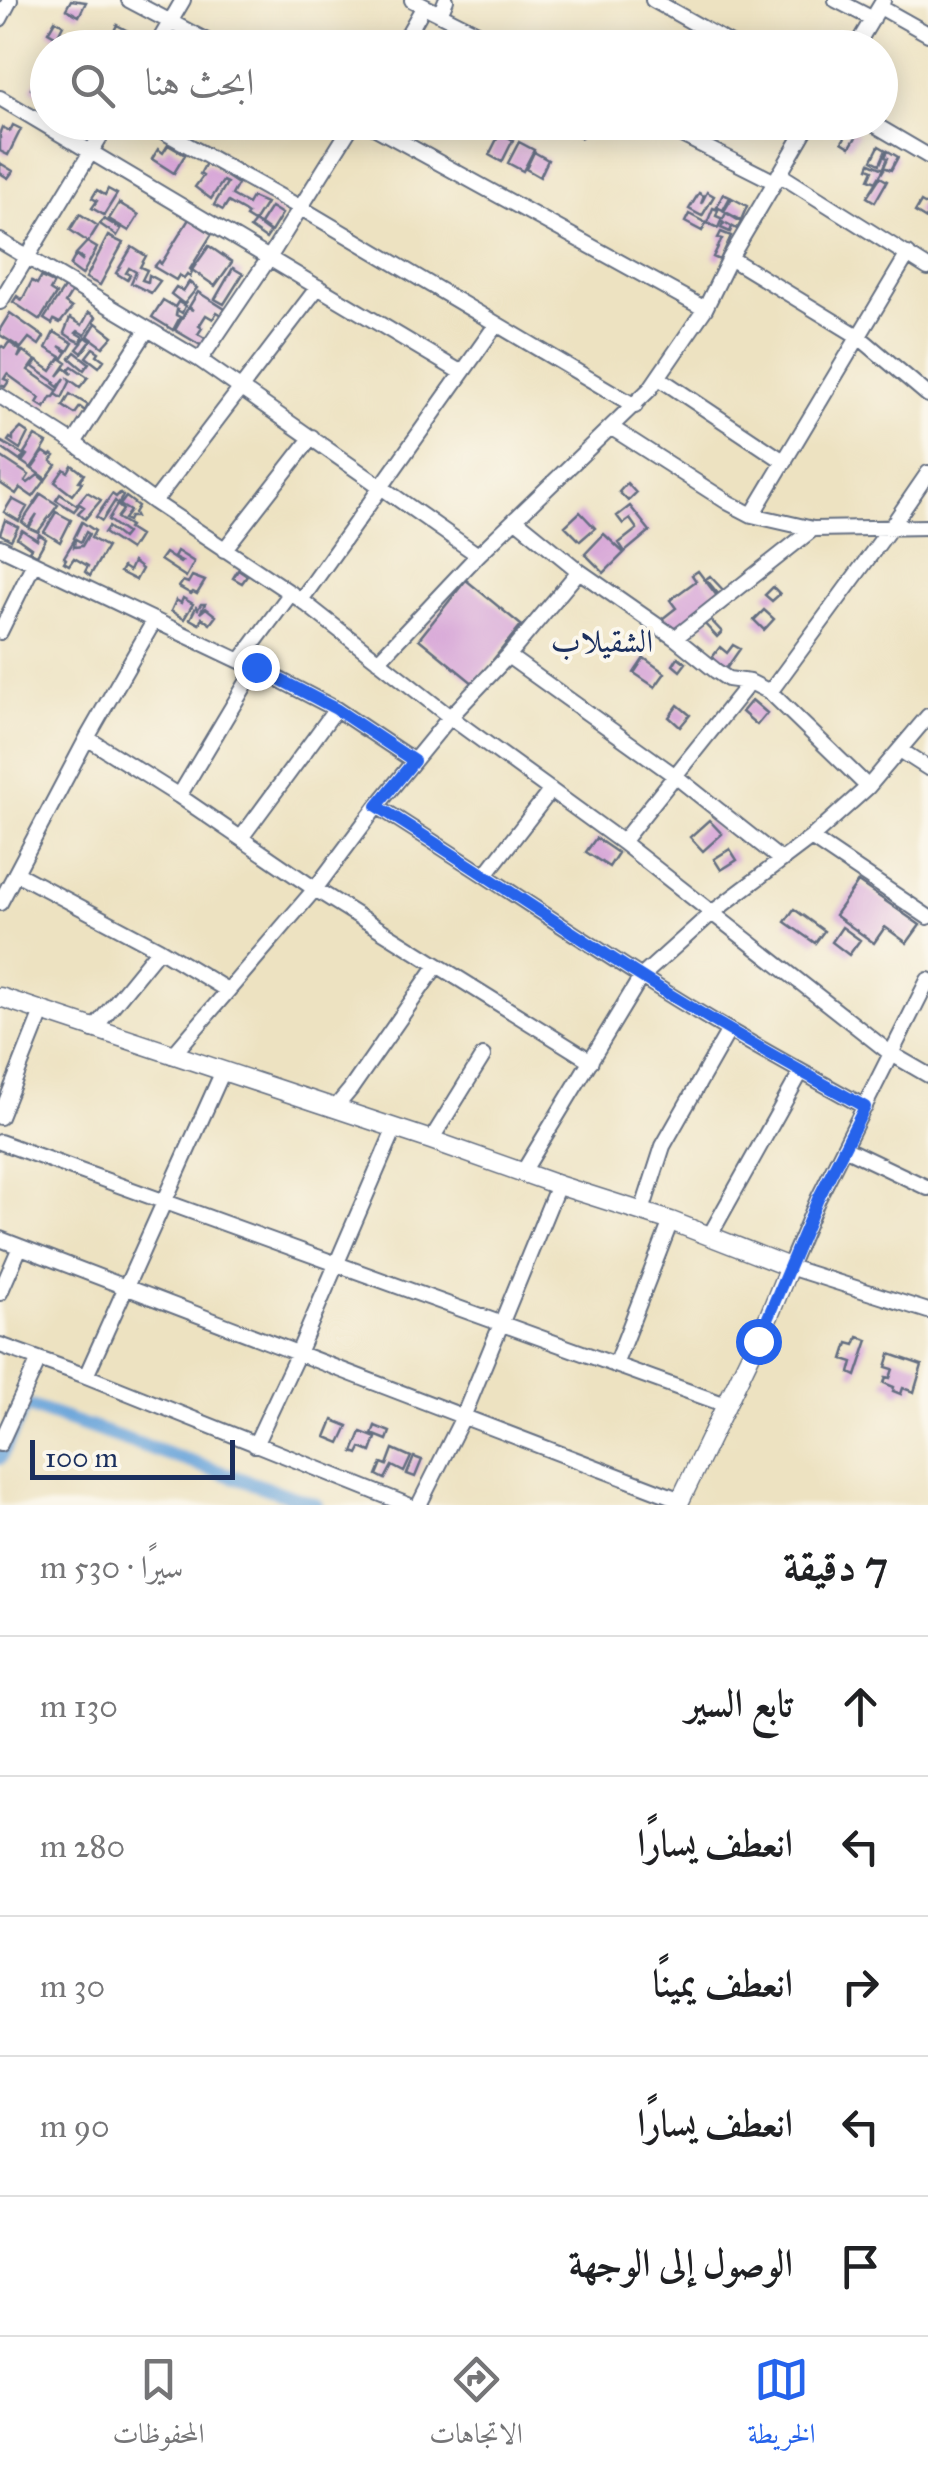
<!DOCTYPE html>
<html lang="ar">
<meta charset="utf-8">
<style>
body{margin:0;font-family:"IM FELL Great Primer",Amiri,serif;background:#f2f2f2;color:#202124;direction:rtl}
.scale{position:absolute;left:30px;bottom:25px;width:205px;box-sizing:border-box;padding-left:10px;border:5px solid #1b2f5e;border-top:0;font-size:28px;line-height:35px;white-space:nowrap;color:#1b2f5e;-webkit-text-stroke:8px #fbf7ec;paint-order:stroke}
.stop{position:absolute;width:30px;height:30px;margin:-22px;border:8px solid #2563eb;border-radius:50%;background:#fff}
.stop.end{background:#2563eb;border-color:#fff;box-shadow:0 2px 10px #0008}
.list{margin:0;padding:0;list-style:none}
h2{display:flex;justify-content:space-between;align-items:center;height:130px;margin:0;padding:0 40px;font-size:42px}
h2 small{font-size:32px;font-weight:400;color:#757577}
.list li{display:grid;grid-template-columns:65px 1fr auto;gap:30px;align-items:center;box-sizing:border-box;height:140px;padding:0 40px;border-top:2px solid #e0e0e0}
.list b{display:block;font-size:38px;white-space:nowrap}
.list em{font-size:32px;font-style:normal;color:#757577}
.icon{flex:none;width:55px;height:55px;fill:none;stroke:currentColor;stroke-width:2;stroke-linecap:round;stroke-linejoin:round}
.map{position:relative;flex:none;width:928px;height:1505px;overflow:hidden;direction:ltr}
.search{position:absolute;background:#fff;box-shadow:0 5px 25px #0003;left:30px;right:30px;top:30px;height:110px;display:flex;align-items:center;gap:25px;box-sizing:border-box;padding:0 35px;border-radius:55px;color:#757577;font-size:38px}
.sheet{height:830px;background:#fff}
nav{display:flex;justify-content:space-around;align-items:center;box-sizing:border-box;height:140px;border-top:2px solid #e0e0e0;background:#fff;font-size:28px;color:#757577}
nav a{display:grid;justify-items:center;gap:5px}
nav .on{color:#2563eb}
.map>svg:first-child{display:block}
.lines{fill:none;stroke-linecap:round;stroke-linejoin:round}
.canal{stroke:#6aa5da;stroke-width:14}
.building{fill:#d39dd5}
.minor-casing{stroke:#646e81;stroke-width:18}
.tertiary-casing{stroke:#646e81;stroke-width:21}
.minor{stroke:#fff;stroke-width:14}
.tertiary{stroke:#fff;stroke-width:18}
.route{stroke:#2563eb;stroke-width:12}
.labels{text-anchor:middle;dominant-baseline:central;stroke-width:8;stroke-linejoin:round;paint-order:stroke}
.quarter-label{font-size:32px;fill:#1b2f5e;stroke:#fbf7ec}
</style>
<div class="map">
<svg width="928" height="1505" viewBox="0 0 928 1505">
<rect width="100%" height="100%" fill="#fbf7ec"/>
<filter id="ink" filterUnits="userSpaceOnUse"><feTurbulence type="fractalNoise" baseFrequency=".01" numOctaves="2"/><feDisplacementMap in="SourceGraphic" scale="20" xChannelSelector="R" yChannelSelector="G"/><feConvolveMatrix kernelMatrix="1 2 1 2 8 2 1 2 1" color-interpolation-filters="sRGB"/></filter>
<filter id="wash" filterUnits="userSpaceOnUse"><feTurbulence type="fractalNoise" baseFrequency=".0048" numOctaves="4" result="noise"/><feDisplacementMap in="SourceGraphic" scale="40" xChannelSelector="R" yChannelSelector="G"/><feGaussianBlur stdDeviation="2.25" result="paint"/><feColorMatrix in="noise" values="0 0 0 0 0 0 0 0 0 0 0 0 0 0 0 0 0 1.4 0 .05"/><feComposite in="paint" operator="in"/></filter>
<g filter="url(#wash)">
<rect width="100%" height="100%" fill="#ede2c1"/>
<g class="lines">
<!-- canal -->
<path class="canal" d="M 0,1458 L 25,1405 L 316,1505"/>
</g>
<g id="blocks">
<!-- building -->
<path class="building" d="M 71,0 L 86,2 L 79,16 L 66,9 Z
M 55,20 L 63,25 L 57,37 L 48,32 Z
M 117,25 L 139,37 L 135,46 L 112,35 Z
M 48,63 L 48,100 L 31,89 Z
M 506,122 L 523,129 L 520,135 L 514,133 L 513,136 L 502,131 Z
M 560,122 L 575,122 L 574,124 L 585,131 L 581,138 Z
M 13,125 L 21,129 L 8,155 L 0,151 L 0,132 L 2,127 L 10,131 Z
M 850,129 L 858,134 L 850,147 L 842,142 Z
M 500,133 L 513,140 L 502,162 L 489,155 Z
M 519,142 L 534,150 L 523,171 L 508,163 Z
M 168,145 L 185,155 L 174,173 L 152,159 L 158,149 L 163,153 Z
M 879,146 L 886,150 L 880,164 L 872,160 Z
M 888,151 L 898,157 L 891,170 L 884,167 L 888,158 L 885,157 Z
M 534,152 L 548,160 L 540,177 L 526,169 Z
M 0,163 L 13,171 L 8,178 L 0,173 Z
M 206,163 L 238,184 L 232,195 L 248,204 L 252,197 L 266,203 L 254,222 L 246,217 L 248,214 L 244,211 L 228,202 L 223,210 L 214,205 L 227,183 L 223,181 L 211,199 L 195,187 L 203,176 L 200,174 Z
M 870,163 L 884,169 L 876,182 L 869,179 L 873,170 L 868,168 Z
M 880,177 L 887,181 L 875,202 L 867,197 Z
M 108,189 L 117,194 L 104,215 L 92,208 L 97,201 L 92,198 L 97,190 L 105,195 Z
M 707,192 L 714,196 L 702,216 L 689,209 L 699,193 L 704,196 L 701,204 Z
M 723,194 L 730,197 L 723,210 L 717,207 Z
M 732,198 L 747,206 L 741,220 L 724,211 Z
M 921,202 L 928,206 L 928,220 L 915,212 Z
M 119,203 L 139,215 L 129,231 L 109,219 Z
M 271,207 L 282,214 L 271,232 L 260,224 Z
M 713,208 L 718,210 L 716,216 L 723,219 L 726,213 L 741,222 L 737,229 L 726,223 L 732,227 L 730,232 L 721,228 L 723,223 L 725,224 L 721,221 L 718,228 L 707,223 Z
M 80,214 L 98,226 L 88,242 L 70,230 Z
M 689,214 L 706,223 L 702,231 L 685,222 Z
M 104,219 L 121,229 L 117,236 L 100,224 Z
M 189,219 L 212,234 L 190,269 L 192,271 L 190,277 L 187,274 L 184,278 L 179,275 L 176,280 L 154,267 L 159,261 L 161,264 Z
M 255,222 L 270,233 L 266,239 L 250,228 Z
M 721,232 L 731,236 L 720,260 L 713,257 L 722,239 L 718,238 Z
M 108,236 L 123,243 L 100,285 L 86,278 Z
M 87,242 L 97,248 L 82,275 L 70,266 L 76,255 L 82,260 L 83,258 L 76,254 Z
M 209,246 L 232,262 L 215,286 L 192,270 Z
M 132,247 L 146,256 L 140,267 L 147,270 L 142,280 L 148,282 L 149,275 L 160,281 L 151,293 L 131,283 L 136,272 L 129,268 L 126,273 L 130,275 L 127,280 L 116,273 Z
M 233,268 L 243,274 L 224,304 L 215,299 Z
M 41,277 L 54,283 L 50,290 L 56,294 L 40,320 L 13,302 L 17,296 L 22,300 L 32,281 L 37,284 Z
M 189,282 L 197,288 L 184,304 L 171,294 L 176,287 L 183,291 Z
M 66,285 L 73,290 L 65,303 L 72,308 L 60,323 L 54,320 L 52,324 L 44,319 Z
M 198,292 L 225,309 L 222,315 L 217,312 L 213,319 L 206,315 L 199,326 L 202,328 L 198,334 L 205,338 L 202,346 L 175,330 L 188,308 L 193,310 L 189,307 Z
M 163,300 L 175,307 L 178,302 L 185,306 L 182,313 L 177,310 L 176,315 L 180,317 L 173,330 L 152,317 Z
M 89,312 L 96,317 L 85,335 L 78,331 L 76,333 L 83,337 L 81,343 L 86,337 L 91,341 L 82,353 L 77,349 L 82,343 L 73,339 L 64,333 L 70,318 L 82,325 Z
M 10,313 L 44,337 L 39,345 L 29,338 L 21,348 L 0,335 L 0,329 Z
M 96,323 L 113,336 L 103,347 L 88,336 Z
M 54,332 L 73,343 L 68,351 L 59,346 L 67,352 L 63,358 L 46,348 Z
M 9,342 L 21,351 L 18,358 L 23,351 L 35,360 L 28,370 L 58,391 L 54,397 L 51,397 L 45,408 L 37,403 L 40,398 L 7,374 L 4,379 L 9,381 L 5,387 L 0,385 L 0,348 L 2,346 L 5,348 Z
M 93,348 L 99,352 L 97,355 L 104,360 L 99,367 L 86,357 Z
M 75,352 L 89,363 L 84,370 L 70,358 Z
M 60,358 L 67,363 L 58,376 L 65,368 L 72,374 L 69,369 L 72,366 L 88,377 L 80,387 L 69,379 L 70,382 L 62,398 L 56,394 L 65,378 L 58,387 L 54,384 L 55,382 L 33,367 L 37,361 L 51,371 Z
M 70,394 L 88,405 L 85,411 L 80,407 L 75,414 L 63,406 Z
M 21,428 L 28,433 L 20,449 L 8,441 L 10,438 L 13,440 L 13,436 Z
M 35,436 L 47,443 L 36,461 L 44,452 L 50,456 L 52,454 L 55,456 L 51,461 L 56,465 L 46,479 L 32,469 L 37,462 L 36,461 L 31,468 L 22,462 L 27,455 L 24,453 Z
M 2,442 L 24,455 L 20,461 L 0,447 Z
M 0,456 L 29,475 L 25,481 L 28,483 L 38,475 L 45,481 L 33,497 L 20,488 L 16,494 L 0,483 Z
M 72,465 L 84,474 L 79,481 L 82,482 L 72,495 L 55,482 L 64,469 L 68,472 Z
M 627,483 L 636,493 L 628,501 L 619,492 Z
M 87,492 L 101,500 L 85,519 L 78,513 L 84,507 L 78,503 Z
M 120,493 L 123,496 L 118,504 L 115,501 L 102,521 L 96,517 L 112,494 L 116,497 Z
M 41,494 L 58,505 L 38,532 L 29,528 L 37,514 L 28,527 L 22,522 Z
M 60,494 L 78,506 L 74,511 L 56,500 Z
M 126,497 L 138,506 L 134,513 L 136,517 L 130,517 L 128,521 L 124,519 L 130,511 L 120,505 Z
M 12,499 L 27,507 L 19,521 L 4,512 Z
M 117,505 L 123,510 L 117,518 L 130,526 L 128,529 L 139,536 L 130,550 L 104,533 L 108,527 L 122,538 L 126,533 L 108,520 Z
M 630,506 L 650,531 L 625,552 L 619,543 L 637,529 L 630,519 L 623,524 L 617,516 Z
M 56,512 L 71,520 L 60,542 L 44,532 Z
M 580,512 L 595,528 L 580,541 L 565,526 Z
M 5,520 L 18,527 L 11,540 L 0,534 Z
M 82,522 L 95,531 L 91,538 L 107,547 L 90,576 L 85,572 L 88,566 L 74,558 L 69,565 L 64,562 L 66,559 L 64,557 L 75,539 L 74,547 L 82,546 L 89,534 L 86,532 L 81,542 L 74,538 Z
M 22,530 L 37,540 L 39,534 L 46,539 L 37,555 L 29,551 L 31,548 L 17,538 Z
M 604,534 L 624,553 L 604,573 L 585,554 Z
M 177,551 L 194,562 L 186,577 L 160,560 L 165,553 L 180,563 L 182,561 L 174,557 Z
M 133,562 L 142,569 L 136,580 L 120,572 L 123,567 L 129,571 Z
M 238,570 L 247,576 L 242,583 L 233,578 Z
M 698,571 L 717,596 L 675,629 L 662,619 L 676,608 L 670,600 L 696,581 L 692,575 Z
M 192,576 L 205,581 L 197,594 L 193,592 L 191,594 L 179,587 L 183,581 L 188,583 Z
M 710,576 L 725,592 L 720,596 L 706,579 Z
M 466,580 L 521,625 L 474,684 L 419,639 Z
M 773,587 L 780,594 L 772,601 L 765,595 Z
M 183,598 L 193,604 L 184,619 L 171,611 L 176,600 L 181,603 Z
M 201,604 L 205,604 L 200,613 L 206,608 L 216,616 L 210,624 L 202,618 L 199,624 L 190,619 L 196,607 L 198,609 Z
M 764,610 L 774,619 L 764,630 L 754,620 Z
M 707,616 L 722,632 L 717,637 L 702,621 Z
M 733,645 L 740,649 L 726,669 L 711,659 L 720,647 L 727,653 Z
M 678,657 L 686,663 L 680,671 L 673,665 Z
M 644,658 L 665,673 L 655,687 L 634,673 Z
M 752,700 L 767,713 L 757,725 L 742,712 Z
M 678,705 L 690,715 L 680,727 L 669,717 Z
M 709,820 L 722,834 L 703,851 L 690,837 Z
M 596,838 L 618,853 L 609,867 L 586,852 Z
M 730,849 L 737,860 L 721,870 L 714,859 Z
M 858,882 L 920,925 L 907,943 L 885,927 L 874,943 L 835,915 Z
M 794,909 L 824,931 L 815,943 L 785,922 Z
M 842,927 L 860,940 L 849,955 L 832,942 Z
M 858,1337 L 868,1340 L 856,1376 L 850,1373 L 853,1362 L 843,1359 L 848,1343 L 855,1345 Z
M 890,1354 L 922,1365 L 914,1392 L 903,1388 L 901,1394 L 893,1391 L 894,1387 L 884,1383 L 886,1377 L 890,1378 L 893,1369 L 886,1367 Z
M 333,1420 L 348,1426 L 340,1443 L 326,1437 Z
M 375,1426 L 390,1432 L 387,1440 L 372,1434 Z
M 361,1432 L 376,1438 L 371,1452 L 361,1448 L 358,1454 L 353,1452 Z
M 393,1449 L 411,1457 L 404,1472 L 392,1466 L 385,1479 L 377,1475 L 382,1463 L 387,1465 Z
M 414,1457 L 422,1460 L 415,1477 L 407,1474 Z"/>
</g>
</g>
<g filter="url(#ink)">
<use href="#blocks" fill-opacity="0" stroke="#646e81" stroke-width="2.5"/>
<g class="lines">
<!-- minor casing -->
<g class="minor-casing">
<path id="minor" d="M 129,0 L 220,48
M 412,0 L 507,48
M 653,0 L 738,48
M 836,0 L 873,19
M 880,7 L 928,34
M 440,14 L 446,0
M 0,19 L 10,0
M 155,48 L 183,0
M 400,48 L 424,6
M 855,48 L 883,1
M 0,98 L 462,373
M 146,122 L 301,208 L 635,406
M 365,122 L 705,309
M 656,122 L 775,182 L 810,122
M 870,122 L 928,156
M 779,174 L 928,268
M 0,241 L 200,360 L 478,555
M 730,258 L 858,336 L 928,395
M 0,302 L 109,122
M 200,360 L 269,258 L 354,122
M 659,378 L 785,462
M 0,396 L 74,443 L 154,502 L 301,600 L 450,717 L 622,842 L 890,1053 L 928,1075
M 612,428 L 729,503 L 752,515 L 813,529 L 928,527
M 74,443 L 147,330
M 154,502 L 318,287
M 752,515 L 908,254
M 515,519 L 579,571 L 675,638 L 716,671 L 728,679 L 750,682 L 770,692 L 868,787
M 0,547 L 282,681 L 336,709 L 414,761
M 224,550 L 312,437
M 301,600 L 496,325
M 0,632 L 34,563
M 675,638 L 813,529
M 508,656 L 674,775 L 781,860
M 241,660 L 291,593
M 378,661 L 478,555 L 650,389 L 705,309 L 730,258 L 775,182
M 770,692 L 891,527 L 928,473
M 87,738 L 179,796 L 315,889 L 591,1061
M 900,750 L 928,768
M 179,796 L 256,667
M 377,806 C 466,862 552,920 640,976 C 713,1023 789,1065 865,1107
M 241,838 L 336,709
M 811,838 L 928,917
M 622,842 L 750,682
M 16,873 L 159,949 L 227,990
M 486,874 L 551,790
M 0,903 L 87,738 L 154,621
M 928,980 L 818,1199 L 789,1267 L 928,1311
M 93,1030 L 159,949
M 172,1056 L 315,889 L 377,806 L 450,717 L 508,656 L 579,571
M 334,1109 L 350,1090 L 437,965
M 0,1117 L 42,1012
M 431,1140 L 483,1056
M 0,1142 L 726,1405
M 844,1148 L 928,1188
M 523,1172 L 641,977 L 713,912 L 811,838 L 840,812 L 868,787 L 928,716
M 642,1211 L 663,1146 L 729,1030
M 710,1235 L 801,1072
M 0,1239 L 681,1500
M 0,1293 L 20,1247
M 0,1345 L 86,1376 L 408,1505
M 615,1365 L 671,1221
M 86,1376 L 223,1071
M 0,1444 L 39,1359
M 255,1445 L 298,1353 L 395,1128
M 419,1505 L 463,1417 L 558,1185"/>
</g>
<!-- tertiary casing -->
<g class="tertiary-casing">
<path id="tertiary" d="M 0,997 L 431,1140 L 558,1185 L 671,1221 L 789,1267 L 769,1316 L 678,1505"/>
</g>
<!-- minor -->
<use href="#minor" class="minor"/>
<!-- tertiary -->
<use href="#tertiary" class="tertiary"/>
</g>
</g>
<g class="lines" filter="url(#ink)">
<!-- route -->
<path class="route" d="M 256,667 L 336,709 L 414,761 L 377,806 C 466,862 552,920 640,976 C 714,1023 789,1065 865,1107 L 818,1199 L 758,1341"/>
</g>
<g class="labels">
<!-- quarter labels -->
<g class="quarter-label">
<text x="602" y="641">الشقيلاب</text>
</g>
</g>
</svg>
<div class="scale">100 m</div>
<div class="stop" style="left:758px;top:1341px"></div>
<div class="stop end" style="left:256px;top:667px"></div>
<div class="search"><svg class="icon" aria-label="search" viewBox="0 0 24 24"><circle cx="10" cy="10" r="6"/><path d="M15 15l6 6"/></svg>ابحث هنا</div>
</div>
<section class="sheet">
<h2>7 دقيقة<small>سيرًا · 530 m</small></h2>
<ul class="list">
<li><svg class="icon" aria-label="ahead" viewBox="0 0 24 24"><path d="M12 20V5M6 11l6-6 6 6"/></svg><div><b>تابع السير</b></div><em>130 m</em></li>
<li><svg class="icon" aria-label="left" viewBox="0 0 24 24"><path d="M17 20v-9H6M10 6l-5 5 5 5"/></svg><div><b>انعطف يسارًا</b></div><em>280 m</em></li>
<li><svg class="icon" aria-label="right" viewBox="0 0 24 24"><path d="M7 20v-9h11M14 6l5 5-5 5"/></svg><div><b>انعطف يمينًا</b></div><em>30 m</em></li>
<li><svg class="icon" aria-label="left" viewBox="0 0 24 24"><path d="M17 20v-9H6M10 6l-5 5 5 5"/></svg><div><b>انعطف يسارًا</b></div><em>90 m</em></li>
<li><svg class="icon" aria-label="arrive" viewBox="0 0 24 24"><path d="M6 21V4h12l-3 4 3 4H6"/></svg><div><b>الوصول إلى الوجهة</b></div></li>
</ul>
</section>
<nav>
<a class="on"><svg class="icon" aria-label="map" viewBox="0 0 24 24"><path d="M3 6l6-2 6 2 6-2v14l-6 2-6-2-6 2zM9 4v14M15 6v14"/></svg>الخريطة</a>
<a><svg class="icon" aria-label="directions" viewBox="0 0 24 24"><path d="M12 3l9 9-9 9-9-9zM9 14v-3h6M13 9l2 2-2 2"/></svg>الاتجاهات</a>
<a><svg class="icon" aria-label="saved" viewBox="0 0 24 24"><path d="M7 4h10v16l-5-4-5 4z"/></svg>المحفوظات</a>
</nav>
